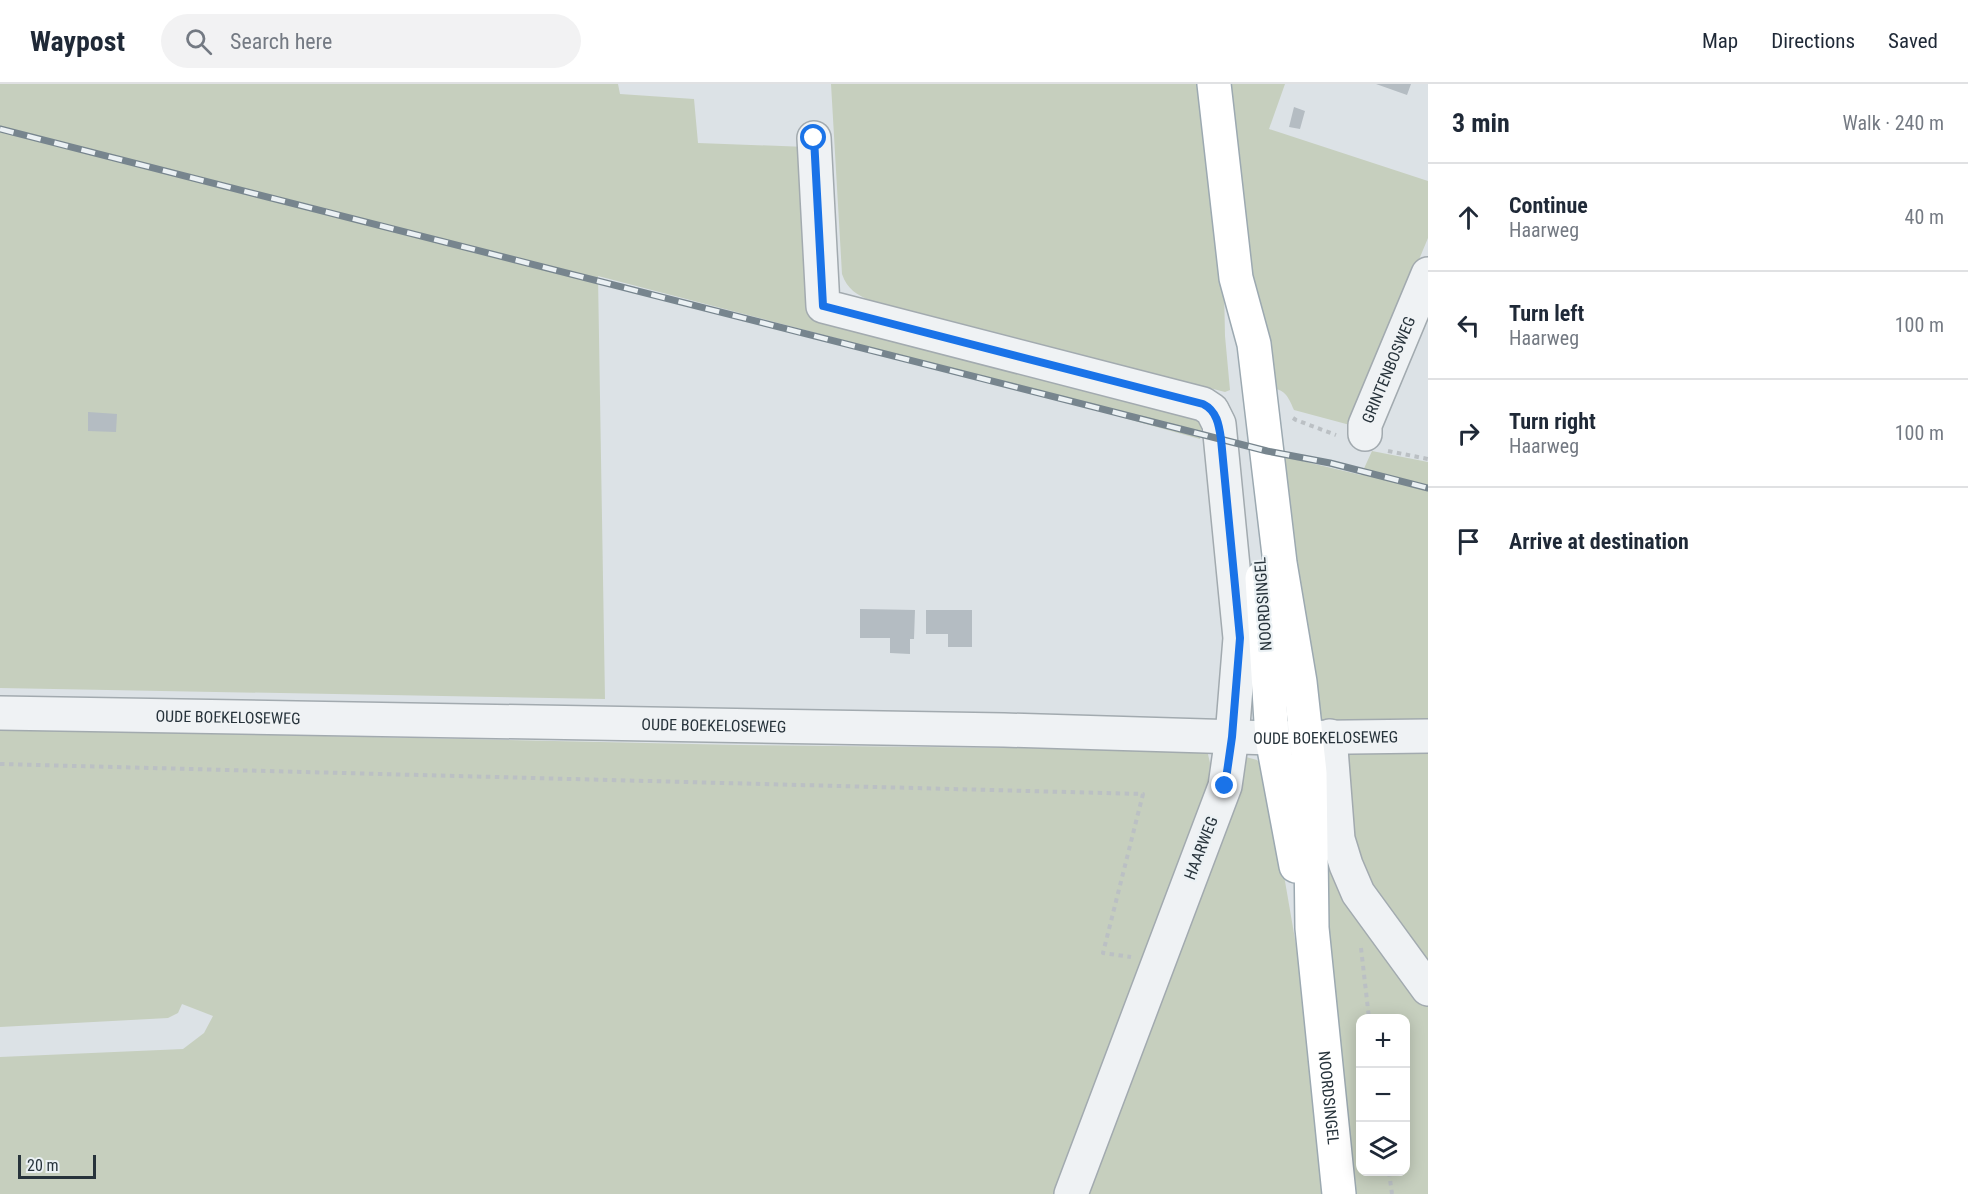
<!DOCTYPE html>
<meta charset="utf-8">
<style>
body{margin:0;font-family:"Roboto Condensed",sans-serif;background:#f2f2f3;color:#1f2937}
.controls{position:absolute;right:18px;bottom:18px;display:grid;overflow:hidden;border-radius:12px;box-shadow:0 3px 15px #0003}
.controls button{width:54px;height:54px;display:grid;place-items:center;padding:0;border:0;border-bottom:2px solid #e0e1e3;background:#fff;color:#1f2937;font:30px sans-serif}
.scale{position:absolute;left:18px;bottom:15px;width:78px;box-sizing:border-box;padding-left:6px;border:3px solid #27333b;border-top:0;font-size:16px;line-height:21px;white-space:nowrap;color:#27333b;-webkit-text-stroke:4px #ebf1f4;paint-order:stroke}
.stop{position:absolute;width:18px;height:18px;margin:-14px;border:4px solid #1a73e8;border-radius:50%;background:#fff}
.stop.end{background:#1a73e8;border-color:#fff;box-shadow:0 2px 6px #0008}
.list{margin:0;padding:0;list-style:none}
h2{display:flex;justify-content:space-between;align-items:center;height:78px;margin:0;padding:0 24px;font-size:26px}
h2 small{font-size:20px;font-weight:400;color:#747a83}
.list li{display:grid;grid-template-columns:39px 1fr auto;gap:18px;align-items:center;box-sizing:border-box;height:108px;padding:0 24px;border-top:2px solid #e0e1e3}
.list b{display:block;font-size:22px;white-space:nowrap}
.list p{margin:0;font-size:20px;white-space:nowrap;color:#747a83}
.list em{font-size:20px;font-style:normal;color:#747a83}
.icon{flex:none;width:33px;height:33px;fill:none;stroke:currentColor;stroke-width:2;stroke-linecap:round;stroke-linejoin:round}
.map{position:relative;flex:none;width:1428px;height:1110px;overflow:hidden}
header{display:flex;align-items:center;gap:36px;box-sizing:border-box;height:84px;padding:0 30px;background:#fff;border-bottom:2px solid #e0e1e3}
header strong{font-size:28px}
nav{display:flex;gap:33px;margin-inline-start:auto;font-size:21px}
.search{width:420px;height:54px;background:#f2f2f3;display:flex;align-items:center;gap:15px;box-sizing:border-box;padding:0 21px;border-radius:33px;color:#747a83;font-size:22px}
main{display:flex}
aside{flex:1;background:#fff}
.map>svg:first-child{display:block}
.green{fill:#c6cfbe;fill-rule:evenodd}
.building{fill:#b4bcc2}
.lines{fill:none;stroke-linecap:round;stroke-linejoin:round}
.minor-casing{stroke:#a2aaaf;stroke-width:36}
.major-casing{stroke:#9ca9b1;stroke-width:36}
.path{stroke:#bbc0c4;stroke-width:4;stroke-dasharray:4.5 4.5;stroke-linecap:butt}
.minor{stroke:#eff2f4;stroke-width:33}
.major{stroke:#fff;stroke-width:33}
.rail-casing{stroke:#77858e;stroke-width:7}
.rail{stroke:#ebf1f4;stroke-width:4.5;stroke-dasharray:14;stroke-linecap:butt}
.route{stroke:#1a73e8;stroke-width:8}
.labels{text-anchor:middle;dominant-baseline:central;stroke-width:4.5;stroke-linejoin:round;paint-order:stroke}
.street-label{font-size:16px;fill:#27333b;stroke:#ebf1f4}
</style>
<header>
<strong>Waypost</strong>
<div class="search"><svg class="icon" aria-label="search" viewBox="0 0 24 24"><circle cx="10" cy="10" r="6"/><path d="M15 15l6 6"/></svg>Search here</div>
<nav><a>Map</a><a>Directions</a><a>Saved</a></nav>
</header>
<main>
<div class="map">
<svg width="1428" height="1110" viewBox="0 0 1428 1110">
<rect width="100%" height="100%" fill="#dce2e6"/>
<!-- green -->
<path class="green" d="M 0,0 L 618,0 L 620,10 L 694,15 L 698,59 L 807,63 L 813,202 L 1204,323 L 1200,355 L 843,256 L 598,192 L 605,615 L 0,604 Z
M 831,0 L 1200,0 L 1224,204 L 1225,252 L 1230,306 L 1225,308 L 871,217 C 857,211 847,205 842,190 Z
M 1228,0 L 1285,0 L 1269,45 L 1428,97 L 1428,154 L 1350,341 L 1294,326 C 1287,310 1285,306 1268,303 L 1251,204 Z
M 1372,367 L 1428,378 L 1428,640 L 1314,638 L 1277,371 L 1361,391 Z
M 0,645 L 738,661 L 1207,666 L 1210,679 L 1207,724 L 1064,1110 L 0,1110 L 0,973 L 183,965 L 204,949 L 213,932 L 182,920 L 178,929 L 168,934 L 0,943 Z
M 1341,664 L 1428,670 L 1428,892 L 1354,778 Z
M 1323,667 L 1333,759 L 1428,917 L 1428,1110 L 1354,1110 L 1328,888 ZM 1360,934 L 1406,934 L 1406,1088 L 1360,1088 Z
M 1246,673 L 1257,676 L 1266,687 L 1301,890 L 1324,1110 L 1085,1110 Z"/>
<!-- building -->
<path class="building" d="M 1376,0 L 1411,0 L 1407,11 Z
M 1294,23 L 1305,27 L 1300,45 L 1289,43 Z
M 88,328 L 117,330 L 116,348 L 88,347 Z
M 860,525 L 915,526 L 914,555 L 910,555 L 910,570 L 890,569 L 890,554 L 860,554 Z
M 926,526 L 972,526 L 972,563 L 948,563 L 948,550 L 926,550 Z"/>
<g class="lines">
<!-- minor casing -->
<g class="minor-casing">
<g id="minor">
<path d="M 814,54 L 823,222 L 1203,320 L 1212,326 L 1219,340 L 1240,554 L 1232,653 L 1225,702 L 1071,1110"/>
<path id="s1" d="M 1365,350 L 1365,341 L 1428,190"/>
<path id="s2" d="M 0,629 L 1004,646 L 1272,654 L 1428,652"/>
<path d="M 1330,652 L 1338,755 L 1346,781 L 1358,809 L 1428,905"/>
</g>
</g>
<!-- major casing -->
<g class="major-casing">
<g id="major">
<path id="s3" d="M 1214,0 L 1236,194 L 1254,260 L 1280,479 L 1300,598 L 1310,689 L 1312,844 L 1339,1110"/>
<path d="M 1262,494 L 1272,654 L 1296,782"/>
</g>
</g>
<!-- path -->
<path class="path" d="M 1293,334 L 1296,336 L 1336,351
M 1388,367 L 1428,375
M 0,680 L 1143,710 L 1103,869 L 1131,873
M 1361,864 L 1369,934
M 1389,1088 L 1392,1110"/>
<!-- minor -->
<use href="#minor" class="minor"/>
<!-- major -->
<use href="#major" class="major"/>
<!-- rail casing -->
<g class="rail-casing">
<path id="rail" d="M 0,45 L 1267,367 L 1330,379 L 1428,404"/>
</g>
<!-- rail -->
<use href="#rail" class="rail"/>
</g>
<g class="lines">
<!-- route -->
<path class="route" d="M 814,54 L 823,222 L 1203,320 C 1217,327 1219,341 1221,355 L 1240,554 L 1232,653 L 1225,702"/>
</g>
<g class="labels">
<!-- street labels -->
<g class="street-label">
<text stroke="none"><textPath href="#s1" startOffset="69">GRINTENBOSWEG</textPath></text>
<text transform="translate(1263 520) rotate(-94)">NOORDSINGEL</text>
<text stroke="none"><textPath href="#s2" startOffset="228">OUDE BOEKELOSEWEG</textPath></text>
<text stroke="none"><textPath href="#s2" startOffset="714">OUDE BOEKELOSEWEG</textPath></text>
<text stroke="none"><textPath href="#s2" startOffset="1326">OUDE BOEKELOSEWEG</textPath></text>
<text transform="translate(1201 764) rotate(-69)">HAARWEG</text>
<text stroke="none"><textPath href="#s3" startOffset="1022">NOORDSINGEL</textPath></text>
</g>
</g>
</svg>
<div class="controls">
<button>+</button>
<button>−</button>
<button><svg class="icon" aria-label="layers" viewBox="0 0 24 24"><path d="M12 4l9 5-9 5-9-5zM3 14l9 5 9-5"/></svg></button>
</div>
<div class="scale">20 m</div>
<div class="stop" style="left:814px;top:54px"></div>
<div class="stop end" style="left:1225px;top:702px"></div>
</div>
<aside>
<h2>3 min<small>Walk · 240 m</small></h2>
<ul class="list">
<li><svg class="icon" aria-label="ahead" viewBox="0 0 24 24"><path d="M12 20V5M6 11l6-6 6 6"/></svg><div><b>Continue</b><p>Haarweg</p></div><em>40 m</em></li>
<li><svg class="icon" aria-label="left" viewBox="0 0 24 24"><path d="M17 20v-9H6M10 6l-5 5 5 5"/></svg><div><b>Turn left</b><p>Haarweg</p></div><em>100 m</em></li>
<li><svg class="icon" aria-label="right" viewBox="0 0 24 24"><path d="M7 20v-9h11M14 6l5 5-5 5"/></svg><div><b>Turn right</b><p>Haarweg</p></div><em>100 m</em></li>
<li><svg class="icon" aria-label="arrive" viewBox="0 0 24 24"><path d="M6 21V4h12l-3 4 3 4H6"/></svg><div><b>Arrive at destination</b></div></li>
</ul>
</aside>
</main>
